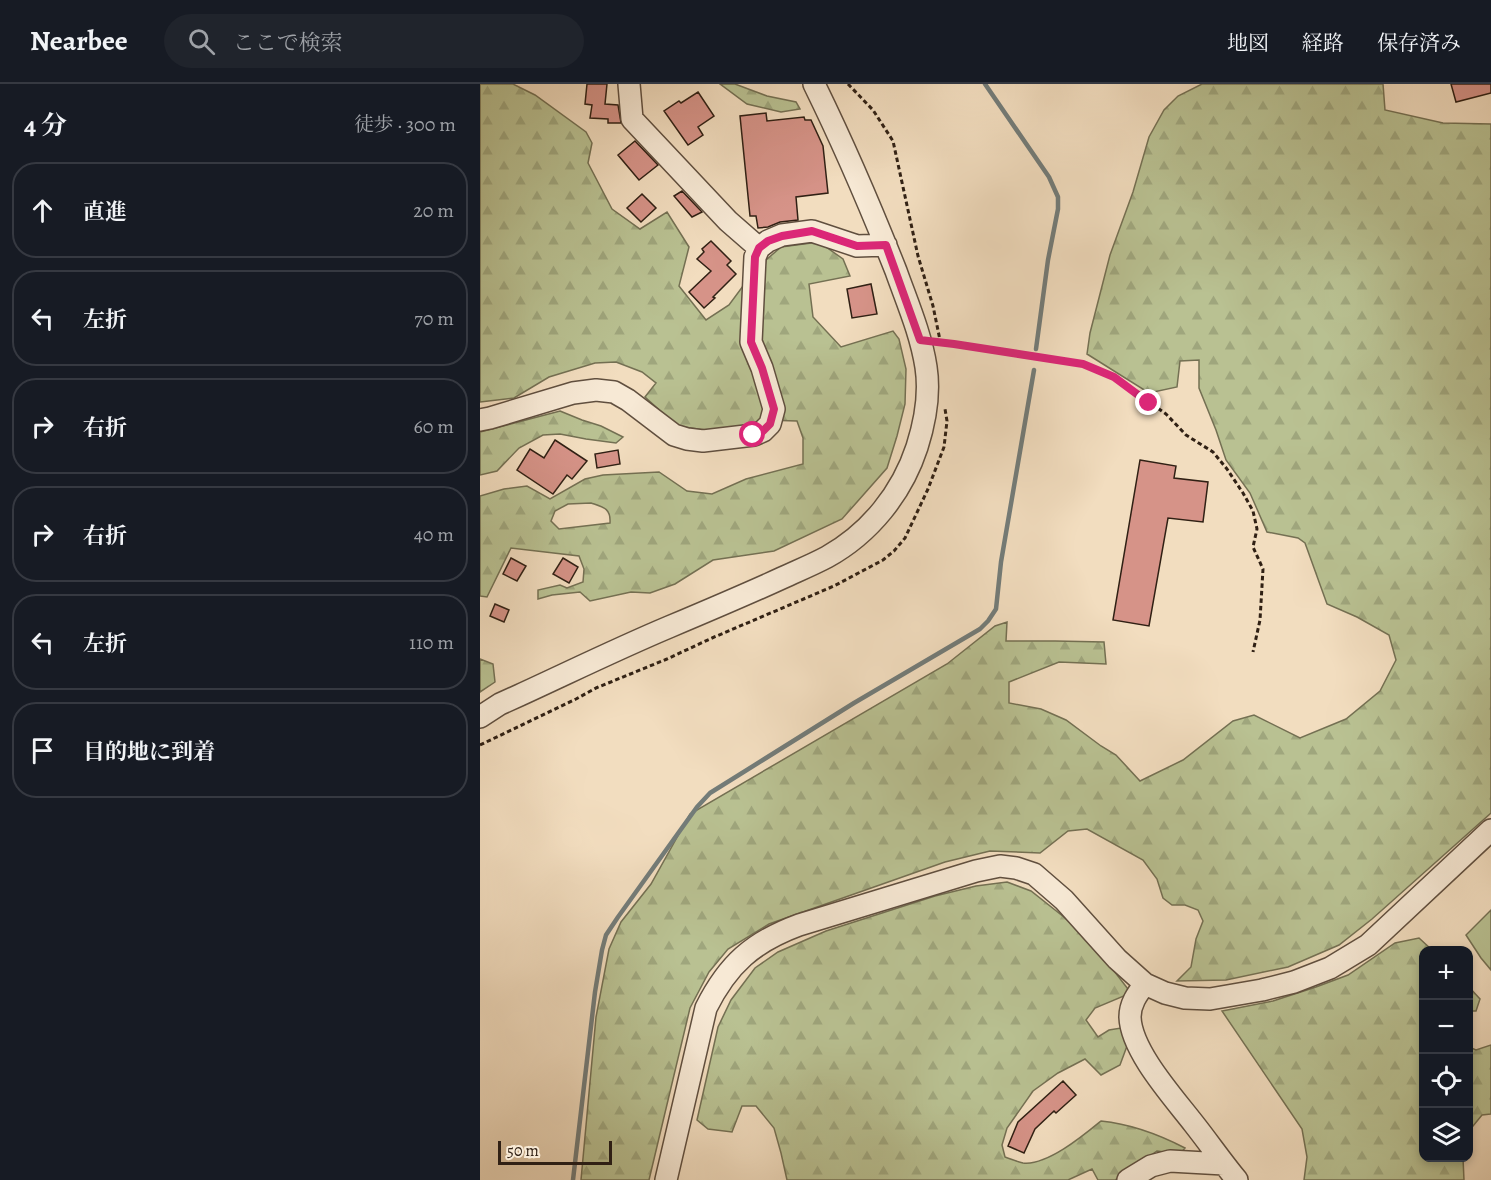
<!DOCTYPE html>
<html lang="ja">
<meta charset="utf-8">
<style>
body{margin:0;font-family:Alegreya,"Noto Serif JP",serif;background:#20242c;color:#f1f3f6}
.controls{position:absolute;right:18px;bottom:18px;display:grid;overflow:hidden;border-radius:12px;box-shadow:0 3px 9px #0003}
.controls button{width:54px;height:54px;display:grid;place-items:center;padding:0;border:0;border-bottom:2px solid #363941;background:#171b24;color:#f1f3f6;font:30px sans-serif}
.scale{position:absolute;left:18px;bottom:15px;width:114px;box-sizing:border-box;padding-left:6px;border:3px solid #302014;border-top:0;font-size:16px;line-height:21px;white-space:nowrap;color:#302014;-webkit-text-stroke:4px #f7e9d5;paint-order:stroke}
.stop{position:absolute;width:18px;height:18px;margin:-14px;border:4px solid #db2777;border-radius:50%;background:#fff}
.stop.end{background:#db2777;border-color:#fff;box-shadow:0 2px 6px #0008}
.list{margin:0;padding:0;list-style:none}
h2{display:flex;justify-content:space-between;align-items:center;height:78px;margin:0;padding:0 24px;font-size:26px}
h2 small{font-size:20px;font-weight:400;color:#9ea1a6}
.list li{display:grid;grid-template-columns:39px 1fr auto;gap:18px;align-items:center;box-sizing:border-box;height:96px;margin:0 12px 12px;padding:0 12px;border:2px solid #363941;border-radius:24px}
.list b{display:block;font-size:22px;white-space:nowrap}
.list em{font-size:20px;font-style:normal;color:#9ea1a6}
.icon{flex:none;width:33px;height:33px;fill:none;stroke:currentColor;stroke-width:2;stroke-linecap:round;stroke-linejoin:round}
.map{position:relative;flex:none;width:1011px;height:1096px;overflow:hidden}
header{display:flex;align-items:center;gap:36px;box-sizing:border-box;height:84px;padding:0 30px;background:#171b24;border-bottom:2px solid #363941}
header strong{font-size:28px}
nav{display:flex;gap:33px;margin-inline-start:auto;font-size:21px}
.search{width:420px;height:54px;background:#20242c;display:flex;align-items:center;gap:15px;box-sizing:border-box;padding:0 21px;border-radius:33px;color:#9ea1a6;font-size:22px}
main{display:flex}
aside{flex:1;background:#171b24}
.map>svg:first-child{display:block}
.forest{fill:url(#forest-firs);stroke:#747053;stroke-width:1.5;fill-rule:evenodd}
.pitch{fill:#b9c192;stroke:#747053;stroke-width:1.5}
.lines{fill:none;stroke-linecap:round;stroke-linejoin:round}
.stream{stroke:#737c79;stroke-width:4.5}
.building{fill:#d69388;stroke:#302014;stroke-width:1.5}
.minor-casing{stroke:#604f3f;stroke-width:24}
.path{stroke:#302014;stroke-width:3;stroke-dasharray:4.5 3;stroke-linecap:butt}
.minor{stroke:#f7e9d5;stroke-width:21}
.route{stroke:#db2777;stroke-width:8}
</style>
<header>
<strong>Nearbee</strong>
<div class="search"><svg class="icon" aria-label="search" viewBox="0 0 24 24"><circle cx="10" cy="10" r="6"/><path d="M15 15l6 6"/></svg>ここで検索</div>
<nav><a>地図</a><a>経路</a><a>保存済み</a></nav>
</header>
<main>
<aside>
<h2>4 分<small>徒歩 · 300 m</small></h2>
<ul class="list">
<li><svg class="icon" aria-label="ahead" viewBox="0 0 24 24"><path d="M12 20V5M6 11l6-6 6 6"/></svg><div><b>直進</b></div><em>20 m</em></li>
<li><svg class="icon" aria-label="left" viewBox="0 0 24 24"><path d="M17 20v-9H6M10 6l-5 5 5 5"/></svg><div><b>左折</b></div><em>70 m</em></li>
<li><svg class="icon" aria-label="right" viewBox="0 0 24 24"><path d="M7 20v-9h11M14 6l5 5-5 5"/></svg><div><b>右折</b></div><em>60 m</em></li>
<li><svg class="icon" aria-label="right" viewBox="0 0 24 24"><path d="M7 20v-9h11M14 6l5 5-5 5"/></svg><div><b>右折</b></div><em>40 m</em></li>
<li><svg class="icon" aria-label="left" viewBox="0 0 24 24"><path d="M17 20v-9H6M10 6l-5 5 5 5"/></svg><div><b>左折</b></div><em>110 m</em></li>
<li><svg class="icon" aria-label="arrive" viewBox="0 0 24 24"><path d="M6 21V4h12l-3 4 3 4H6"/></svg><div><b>目的地に到着</b></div></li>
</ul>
</aside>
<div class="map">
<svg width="1011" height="1096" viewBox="0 0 1011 1096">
<defs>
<pattern id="forest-firs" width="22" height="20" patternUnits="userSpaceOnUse" patternTransform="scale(1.5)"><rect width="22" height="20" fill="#b9c192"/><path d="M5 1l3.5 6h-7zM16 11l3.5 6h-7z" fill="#9fa67d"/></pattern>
</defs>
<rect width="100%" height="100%" fill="#f2ddbf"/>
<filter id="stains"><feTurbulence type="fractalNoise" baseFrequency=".00333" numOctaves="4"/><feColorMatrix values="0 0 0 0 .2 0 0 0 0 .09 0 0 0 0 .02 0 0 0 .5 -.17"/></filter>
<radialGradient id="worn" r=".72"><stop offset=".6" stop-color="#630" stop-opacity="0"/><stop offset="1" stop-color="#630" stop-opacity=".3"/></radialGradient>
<!-- forest -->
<path class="forest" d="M 0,0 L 33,0 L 55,11 L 106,48 L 112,59 L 108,79 L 132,125 L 160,145 L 187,128 L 209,163 L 199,202 L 226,236 L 249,221 L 263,202 L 282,203 L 286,176 L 301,163 L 339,158 L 363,175 L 370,192 L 329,200 L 333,233 L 361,263 L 413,247 L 419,255 L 426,285 L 425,320 L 417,352 L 407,384 L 362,435 L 294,467 L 233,476 L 195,500 L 170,509 L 151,508 L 110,517 L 100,508 L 72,511 L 58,515 L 58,506 L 80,501 L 87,504 L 103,498 L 104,485 L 99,472 L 31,464 L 7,513 L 0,512 L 0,412 L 24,405 L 47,402 L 70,415 L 105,395 L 123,391 L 179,388 L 207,407 L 232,410 L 266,395 L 323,380 L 323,354 L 317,337 L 285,336 L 275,344 L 239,348 L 197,342 L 165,313 L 176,299 L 162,288 L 136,278 L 115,279 L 69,293 L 34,314 L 0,318 ZM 111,419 C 123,423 131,424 130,439 L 79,445 L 71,437 L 75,427 L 88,420 Z
M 240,0 L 255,0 L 287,12 L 316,18 L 320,25 L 301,28 L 267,20 Z
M 722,0 L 903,0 L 905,26 L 963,39 L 1011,40 L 1011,729 L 892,835 L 859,861 L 808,883 L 746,896 L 697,897 L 711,883 L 716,855 L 723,837 L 718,826 L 705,821 L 692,821 L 683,814 L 677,795 L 663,776 L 607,745 L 588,747 L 560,769 L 510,767 L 465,778 L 289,840 L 248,865 L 229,888 L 210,924 L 169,1096 L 101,1096 L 116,933 L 129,865 L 141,838 L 171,800 L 210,730 L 467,580 L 515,542 L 527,538 L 526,557 L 575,557 L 624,558 L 626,580 L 579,578 L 529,598 L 529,619 L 561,625 L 586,636 L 621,662 L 636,671 L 660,697 L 703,676 L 753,637 L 774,631 L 820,654 L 866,635 L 900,607 L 916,576 L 909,551 L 877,533 L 847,520 L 825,459 L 818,454 L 787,448 L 770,409 L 746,376 L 736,346 L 719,304 L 719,276 L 700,277 L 697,303 L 669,309 L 607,270 L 610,249 L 630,171 L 653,108 L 669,53 L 684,26 L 698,12 Z
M 80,327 L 102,336 L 121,342 L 143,353 L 136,359 L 106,355 L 80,350 L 63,351 L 39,364 L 17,387 L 0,391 L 0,348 Z
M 0,575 L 13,580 L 15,598 L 0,608 Z
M 527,798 L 551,807 L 594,841 L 621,870 L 651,909 L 615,924 L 606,936 L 618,953 L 629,946 L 641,944 L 647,962 L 640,981 L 621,991 L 605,975 L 578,989 L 553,1007 L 527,1044 L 522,1061 L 525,1073 C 531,1075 538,1078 543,1079 C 567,1082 604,1051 621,1037 C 651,1040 678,1050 705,1064 L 700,1070 L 677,1067 L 635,1096 L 618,1096 L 612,1085 L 588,1096 L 307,1096 L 301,1069 L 294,1044 L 276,1022 L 262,1022 L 252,1048 L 228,1045 L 217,1036 L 238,943 L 251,916 L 275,884 L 298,868 L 346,847 L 455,812 L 496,802 Z
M 939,854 L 952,866 L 944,866 L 944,1074 L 983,1074 L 984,1096 L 824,1096 L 827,1073 L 822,1045 L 742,927 L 793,917 L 836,903 L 868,891 L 915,859 Z
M 989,903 L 1000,915 L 996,927 L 989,927 Z
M 1011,961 L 1011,1030 L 1002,1031 L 989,1047 L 989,963 L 996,966 Z"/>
<!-- pitch -->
<path class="pitch" d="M 1011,826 L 1011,886 L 1001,874 L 986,851 Z"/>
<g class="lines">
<!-- stream -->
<path class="stream" d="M 505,0 L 569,93 L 578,113 L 578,125 L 568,176 L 556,265
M 93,1096 L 115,908 L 122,866 L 126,851 L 138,833 L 199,748 L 217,723 L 230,709 L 374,619 L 500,545 L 508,537 L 516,525 L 521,478 L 554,286"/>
</g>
<!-- building -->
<path class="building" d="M 107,0 L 127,0 L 125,20 L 138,21 L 141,39 L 128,39 L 128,35 L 110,34 L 112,21 L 105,20 Z
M 971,0 L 1011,0 L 1011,9 L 976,18 Z
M 218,8 L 234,32 L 218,43 L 223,51 L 208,61 L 184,27 L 199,17 L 201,19 Z
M 286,29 L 287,37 L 324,33 L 325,36 L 331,36 L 343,62 L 348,109 L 316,113 L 318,136 L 300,138 L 288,143 L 278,144 L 276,132 L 270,132 L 260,32 Z
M 155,57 L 178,81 L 159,96 L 138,71 Z
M 202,107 L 222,128 L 212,133 L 194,112 Z
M 162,110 L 176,124 L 161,138 L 147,124 Z
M 231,157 L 251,177 L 247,181 L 256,190 L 233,213 L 235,214 L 224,224 L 209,208 L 231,187 L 217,175 L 224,168 L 222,165 Z
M 391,200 L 397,230 L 372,234 L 367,205 Z
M 75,356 L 107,377 L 92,395 L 87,391 L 73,410 L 37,386 L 50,365 L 64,374 Z
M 138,366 L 140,380 L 117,384 L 115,370 Z
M 660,376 L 696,382 L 694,394 L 728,398 L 723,438 L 688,434 L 669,542 L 633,536 Z
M 31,474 L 46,482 L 37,497 L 23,490 Z
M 83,474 L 98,483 L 89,499 L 73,490 Z
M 15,520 L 29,526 L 24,538 L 10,532 Z
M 583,997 L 596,1011 L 576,1029 L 574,1027 L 555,1045 L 544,1069 L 528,1062 L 538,1038 Z"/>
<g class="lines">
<!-- minor casing -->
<g class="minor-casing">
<path id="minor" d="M 149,0 L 152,35 L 248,137 L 279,164
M 0,336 L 10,334 L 93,309 L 116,306 L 134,308 L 148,316 L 194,351 L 207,355 L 223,357 L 274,351 L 283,347 L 290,340 L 294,325 L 282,284 L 271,258 L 275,173 L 279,164 L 288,157 L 302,151 L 332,147 L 377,162 L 406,161
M 0,633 L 20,620 L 40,611 C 90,588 139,564 189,543 C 227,527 265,511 302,494 C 317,487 332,481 347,473 C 390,449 422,409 437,363 C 445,338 450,309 446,283 C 441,250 427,218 416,187 C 391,124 364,61 334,0
M 665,900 C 657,910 650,920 650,933 C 651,967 694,1014 714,1040 C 729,1059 742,1078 757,1096
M 186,1096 L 226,924 C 248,880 273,858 319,841 L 496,787 L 520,782 L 536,784 L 554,790 L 584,816 L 637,875 L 665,900 L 685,909 L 705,914 L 730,915 L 782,906 L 814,898 L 850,884 L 888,861 L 1011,746
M 648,1096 L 671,1082 L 690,1077 L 744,1080"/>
</g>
<!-- path -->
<path class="path" d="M 368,0 L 393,26 L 413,57 L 438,172 L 453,222 L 461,261
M 460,258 L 603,280 L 634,293 L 686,330 L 706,351 L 733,368 L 747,385 L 763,409 L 773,427 L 777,445 L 773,463 L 783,485 L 780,536 L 773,568
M 0,661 L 96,615 L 116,604 L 187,575 L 232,554 L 354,502 L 403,476 L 414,467 L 425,454 L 448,405 L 464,363 L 467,337 L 465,325"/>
<!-- minor -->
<use href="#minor" class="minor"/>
</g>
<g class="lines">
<!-- route -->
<path class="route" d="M 273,351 L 283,347 L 290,340 L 294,325 L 282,284 L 271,258 L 275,173 L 279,164 L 288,157 L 302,152 L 332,147 L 377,162 L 406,161 L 440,256 L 474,260 L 603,280 L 634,293 L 669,319"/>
</g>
<rect width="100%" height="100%" filter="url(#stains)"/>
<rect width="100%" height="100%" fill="url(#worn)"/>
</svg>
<div class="controls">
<button>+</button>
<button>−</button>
<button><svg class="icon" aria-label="locate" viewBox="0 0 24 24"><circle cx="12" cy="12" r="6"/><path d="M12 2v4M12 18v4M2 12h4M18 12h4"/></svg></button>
<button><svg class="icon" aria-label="layers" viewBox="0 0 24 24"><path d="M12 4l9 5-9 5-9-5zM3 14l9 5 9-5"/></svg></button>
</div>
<div class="scale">50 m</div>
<div class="stop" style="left:273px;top:351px"></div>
<div class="stop end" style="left:669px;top:319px"></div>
</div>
</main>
